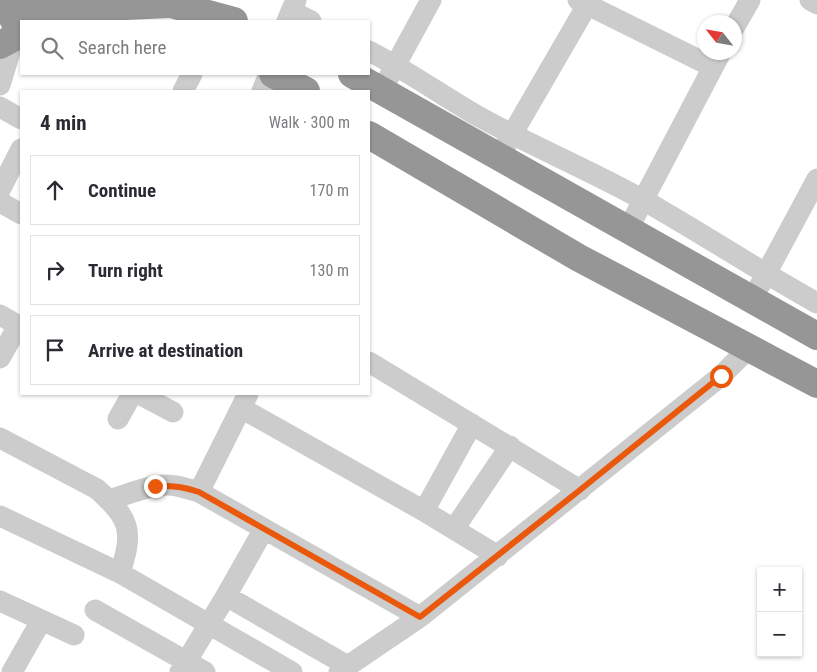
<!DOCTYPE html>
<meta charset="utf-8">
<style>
body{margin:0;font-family:"Roboto Condensed",sans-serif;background:#f2f2f3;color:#2b2b33}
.controls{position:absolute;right:15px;bottom:15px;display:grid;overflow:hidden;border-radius:0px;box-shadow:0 1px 4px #0004}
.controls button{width:45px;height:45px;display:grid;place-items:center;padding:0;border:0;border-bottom:1px solid #e1e1e2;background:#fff;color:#2b2b33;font:25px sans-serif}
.compass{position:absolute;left:697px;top:15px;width:45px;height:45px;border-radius:50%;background:#fff;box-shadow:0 1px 4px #0004;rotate:301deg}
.stop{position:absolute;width:15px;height:15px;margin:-11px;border:4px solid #ea580c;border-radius:50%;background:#fff}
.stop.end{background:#ea580c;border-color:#fff;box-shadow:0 1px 5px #0008}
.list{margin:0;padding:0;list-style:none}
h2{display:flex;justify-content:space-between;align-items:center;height:65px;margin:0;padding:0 20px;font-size:21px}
h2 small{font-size:16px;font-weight:400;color:#7c7c81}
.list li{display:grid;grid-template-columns:32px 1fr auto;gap:15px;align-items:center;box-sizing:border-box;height:70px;margin:0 10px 10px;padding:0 10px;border:1px solid #e1e1e2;border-radius:0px}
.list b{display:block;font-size:19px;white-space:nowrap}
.list em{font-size:16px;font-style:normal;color:#7c7c81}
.icon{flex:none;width:28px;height:28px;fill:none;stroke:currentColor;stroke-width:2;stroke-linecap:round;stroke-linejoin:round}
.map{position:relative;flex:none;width:817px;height:672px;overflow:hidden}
.search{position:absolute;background:#fff;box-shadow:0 1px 4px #0004;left:20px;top:20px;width:350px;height:55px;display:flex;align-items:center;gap:12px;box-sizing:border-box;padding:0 18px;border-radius:0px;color:#7c7c81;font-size:19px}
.panel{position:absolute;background:#fff;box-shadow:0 1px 4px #0004;left:20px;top:90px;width:350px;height:305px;border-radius:0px}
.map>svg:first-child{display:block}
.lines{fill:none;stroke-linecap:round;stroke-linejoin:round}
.minor{stroke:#ccc;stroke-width:21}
.highway{stroke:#969696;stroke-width:28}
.route{stroke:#ea580c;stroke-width:6}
</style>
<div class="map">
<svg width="817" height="672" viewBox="0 0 817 672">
<rect width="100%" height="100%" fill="#fff"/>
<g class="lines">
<!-- minor -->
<path class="minor" d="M 578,0 L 713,67
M 810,0 L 817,4
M 291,11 L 311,21
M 287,21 L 296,0
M 734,28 L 750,0
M 369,51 C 406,70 440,94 476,115 C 531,146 590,170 645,201 C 703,234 759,271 817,303
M 389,77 L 431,0
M 0,85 L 11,49
M 183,91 L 192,74
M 262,91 L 269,74
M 0,107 L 21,119
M 506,145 L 590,0
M 0,190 L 21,149
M 0,202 L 21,214
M 628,229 L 721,52
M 760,285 L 817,179
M 0,315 L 21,327
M 0,358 L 18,326
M 369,362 L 580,490
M 139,394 L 173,412
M 241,408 L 424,511 L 498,556
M 118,419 L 132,394
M 0,438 L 97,489 C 130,519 134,530 120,573
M 199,492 L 248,394
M 108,500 C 127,495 148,485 167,485 C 178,485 189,489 199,492 L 420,617
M 424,511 L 472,424
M 0,516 L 120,573 L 292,672
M 454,529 L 510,446
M 226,596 L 348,666
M 0,601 L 74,635
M 95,610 L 205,672
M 12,672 L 41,621
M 180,672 L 226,596 L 264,529
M 339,672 L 420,617 L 721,376 L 749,348"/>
<!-- highway -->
<path class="highway" d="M 0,9 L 8,11 L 171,4 L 234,21
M 0,45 L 15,37 L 16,23 L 8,11
M 273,74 L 306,91
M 352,74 L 817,336
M 369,135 L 579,258 L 817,384"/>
</g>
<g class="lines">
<!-- route -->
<path class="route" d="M 155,486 C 171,485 184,487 199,492 L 420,617 L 580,490 L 721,376"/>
</g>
</svg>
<div class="controls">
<button>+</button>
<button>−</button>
</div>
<svg class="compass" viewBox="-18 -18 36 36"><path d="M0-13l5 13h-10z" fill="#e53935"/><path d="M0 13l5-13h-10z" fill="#7c7c81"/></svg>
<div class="stop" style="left:721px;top:376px"></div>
<div class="stop end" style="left:155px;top:486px"></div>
<div class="search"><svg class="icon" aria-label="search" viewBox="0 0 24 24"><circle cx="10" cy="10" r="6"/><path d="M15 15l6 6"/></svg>Search here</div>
<section class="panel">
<h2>4 min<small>Walk · 300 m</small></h2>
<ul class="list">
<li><svg class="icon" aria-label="ahead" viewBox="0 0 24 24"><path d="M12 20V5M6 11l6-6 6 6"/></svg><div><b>Continue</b></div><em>170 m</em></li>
<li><svg class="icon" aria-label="right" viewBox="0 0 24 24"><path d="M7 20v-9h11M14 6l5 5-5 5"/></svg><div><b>Turn right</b></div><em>130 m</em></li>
<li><svg class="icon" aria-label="arrive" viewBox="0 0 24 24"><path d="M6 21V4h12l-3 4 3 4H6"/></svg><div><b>Arrive at destination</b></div></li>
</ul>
</section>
</div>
